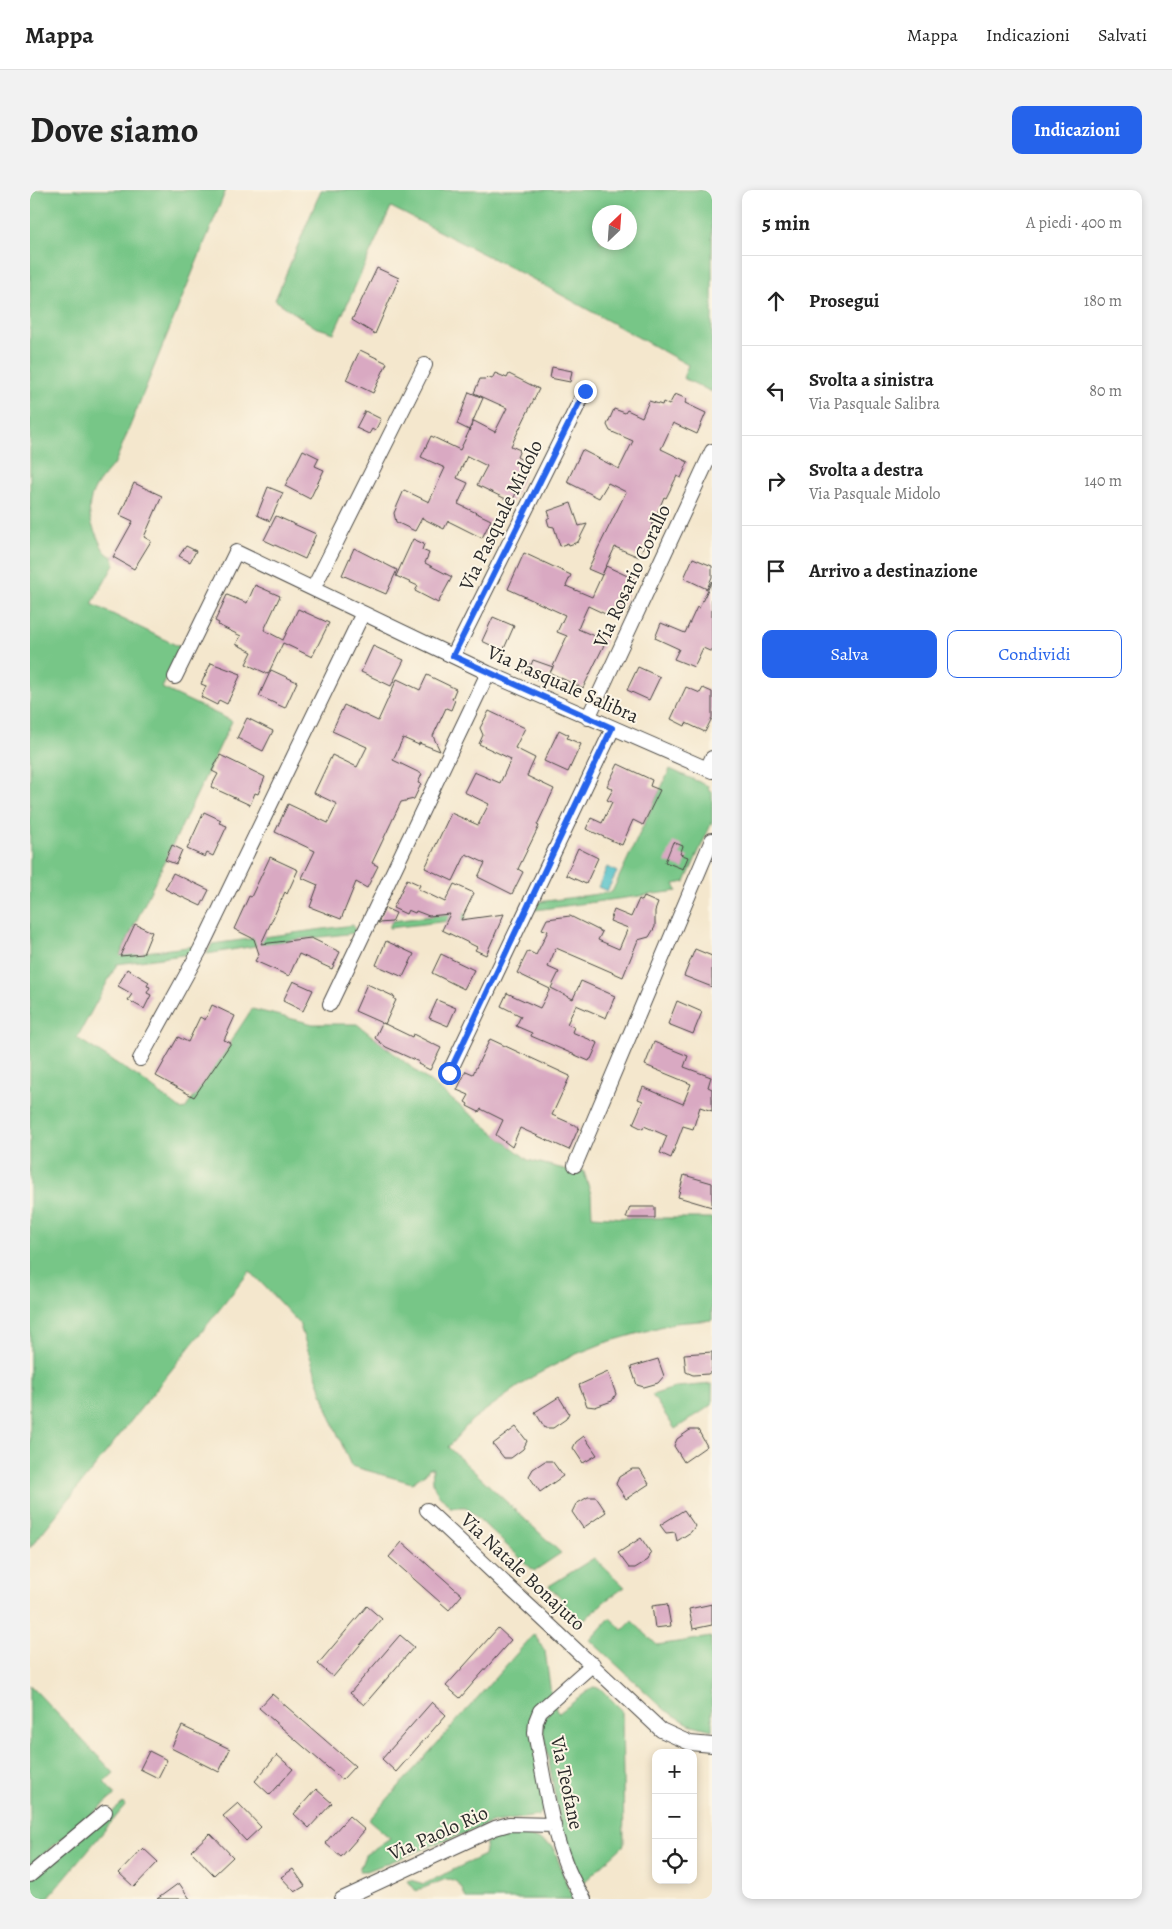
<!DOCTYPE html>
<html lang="it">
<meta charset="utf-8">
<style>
body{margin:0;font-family:Alegreya,serif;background:#f2f2f2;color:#222}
.controls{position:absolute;right:15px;bottom:15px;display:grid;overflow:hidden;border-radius:10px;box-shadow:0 2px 8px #0003}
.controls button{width:45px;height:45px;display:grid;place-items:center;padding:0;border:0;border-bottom:1px solid #e0e0e0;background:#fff;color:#222;font:25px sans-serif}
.compass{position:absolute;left:562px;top:15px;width:45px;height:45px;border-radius:50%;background:#fff;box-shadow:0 2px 8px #0003;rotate:25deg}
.stop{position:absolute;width:15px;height:15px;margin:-11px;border:4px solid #2563eb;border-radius:50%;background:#fff}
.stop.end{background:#2563eb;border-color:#fff;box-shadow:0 1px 5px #0008}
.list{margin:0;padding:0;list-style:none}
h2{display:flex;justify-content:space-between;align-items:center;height:65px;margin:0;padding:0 20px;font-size:21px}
h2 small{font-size:16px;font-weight:400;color:#767676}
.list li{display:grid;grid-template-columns:32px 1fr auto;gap:15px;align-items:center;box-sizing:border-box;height:90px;padding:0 20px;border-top:1px solid #e0e0e0}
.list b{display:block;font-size:19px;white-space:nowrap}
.list p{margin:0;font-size:16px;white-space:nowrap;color:#767676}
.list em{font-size:16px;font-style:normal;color:#767676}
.actions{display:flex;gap:10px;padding:15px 20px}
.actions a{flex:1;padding:11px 0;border:1px solid #2563eb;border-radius:10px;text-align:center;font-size:18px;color:#2563eb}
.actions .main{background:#2563eb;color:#fff}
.icon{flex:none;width:28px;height:28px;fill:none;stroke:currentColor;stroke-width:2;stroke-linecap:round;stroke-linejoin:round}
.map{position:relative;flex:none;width:682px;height:1709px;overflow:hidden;border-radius:10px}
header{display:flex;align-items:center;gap:30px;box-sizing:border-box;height:70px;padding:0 25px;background:#fff;border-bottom:1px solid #e0e0e0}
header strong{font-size:24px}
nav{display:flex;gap:28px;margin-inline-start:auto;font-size:18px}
.intro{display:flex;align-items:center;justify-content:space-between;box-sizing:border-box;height:120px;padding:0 30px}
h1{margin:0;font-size:35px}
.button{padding:12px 22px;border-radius:10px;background:#2563eb;color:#fff;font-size:18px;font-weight:700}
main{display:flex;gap:30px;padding:0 30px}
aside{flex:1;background:#fff;border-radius:10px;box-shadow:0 2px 8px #0003}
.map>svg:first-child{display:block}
.green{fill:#77c687;stroke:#517859;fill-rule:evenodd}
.water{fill:#53c1c9;stroke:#3f767a}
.building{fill:#d9a9c2}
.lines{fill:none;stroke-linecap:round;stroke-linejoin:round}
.minor-casing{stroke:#494743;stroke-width:16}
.minor{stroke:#fff;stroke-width:14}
.route{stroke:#2563eb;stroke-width:6}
.labels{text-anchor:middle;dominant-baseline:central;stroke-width:4;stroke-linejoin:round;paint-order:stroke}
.street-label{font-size:20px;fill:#2b2b2b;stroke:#fcf5e5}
</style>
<header>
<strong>Mappa</strong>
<nav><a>Mappa</a><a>Indicazioni</a><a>Salvati</a></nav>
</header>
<div class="intro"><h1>Dove siamo</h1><a class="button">Indicazioni</a></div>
<main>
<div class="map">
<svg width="682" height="1709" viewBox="0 0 682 1709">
<rect width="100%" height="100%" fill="#fcf5e5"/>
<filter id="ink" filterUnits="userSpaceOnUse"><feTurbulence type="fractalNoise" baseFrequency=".02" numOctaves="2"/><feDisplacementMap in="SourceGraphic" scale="10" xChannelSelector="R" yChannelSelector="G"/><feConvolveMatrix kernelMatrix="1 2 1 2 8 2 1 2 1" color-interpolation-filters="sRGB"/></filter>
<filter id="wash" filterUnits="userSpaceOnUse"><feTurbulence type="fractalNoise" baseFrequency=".0096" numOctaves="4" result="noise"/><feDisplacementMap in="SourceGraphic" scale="20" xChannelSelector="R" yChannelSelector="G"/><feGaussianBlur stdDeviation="1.12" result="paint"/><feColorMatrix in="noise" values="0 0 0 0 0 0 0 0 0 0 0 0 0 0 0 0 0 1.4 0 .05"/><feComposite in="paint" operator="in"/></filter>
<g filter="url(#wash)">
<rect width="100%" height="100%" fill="#f4e7cd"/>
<!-- green -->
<path class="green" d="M 0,0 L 196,0 L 85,273 C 62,297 51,315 67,346 C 71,355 73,363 83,367 L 84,375 L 62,414 L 152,458 L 132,498 L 202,531 L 90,765 L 165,756 L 160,764 L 87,774 L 47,848 L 108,887 L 152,920 L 155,919 L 162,909 L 222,819 L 283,834 L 327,834 L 498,970 L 550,983 L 552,980 L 554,982 L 561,1004 L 562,1026 L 596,1028 L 682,1028 L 682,1130 L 644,1133 L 574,1153 L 544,1165 L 502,1187 L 442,1230 L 418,1257 L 531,1363 L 504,1381 L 436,1317 L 420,1317 C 406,1301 401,1300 403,1278 L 399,1278 L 396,1283 L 382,1293 L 321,1276 L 298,1221 L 269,1133 L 220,1081 L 0,1358 Z
M 291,0 L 682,0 L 682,202 L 653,188 L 658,175 L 499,87 L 361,17 L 304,143 L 285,137 L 245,110 ZM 570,22 L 600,22 L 600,52 L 570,52 Z
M 640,579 L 678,596 L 679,601 L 682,602 L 682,632 L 655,692 L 644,694 L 647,701 L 505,720 L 509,712 L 582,702 Z
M 435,722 L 436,729 L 359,738 L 362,731 Z
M 323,735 L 326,743 L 255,751 L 177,764 L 182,754 Z
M 682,1194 L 682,1215 L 645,1239 L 622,1205 L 647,1197 Z
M 564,1368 L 595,1397 L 575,1411 L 547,1437 L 535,1426 L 536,1413 L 519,1396 Z
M 580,1428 L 593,1440 L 602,1431 L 627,1455 L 681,1447 L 682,1540 L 659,1534 L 635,1520 L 560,1450 Z
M 504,1444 L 515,1461 L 521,1504 L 507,1514 L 500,1528 L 515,1618 L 508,1626 L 464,1632 L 337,1681 L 329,1681 L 335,1665 L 360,1648 L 339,1630 Z
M 0,1495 L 84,1583 L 74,1592 L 85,1605 L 0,1675 Z
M 563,1497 L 570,1498 L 592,1520 L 594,1655 L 552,1694 L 545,1680 L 530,1634 L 512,1532 L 525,1512 L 526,1520 L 529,1523 Z
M 93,1613 L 95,1616 L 17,1709 L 0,1709 L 0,1690 Z
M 493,1645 L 505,1648 L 523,1656 L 539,1700 L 547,1709 L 436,1709 C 432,1698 429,1689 416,1689 L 386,1701 L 378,1691 L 381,1690 L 394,1694 L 454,1665 L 456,1653 C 468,1646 480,1646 493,1645 Z"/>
<!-- water -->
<path class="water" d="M 577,677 L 587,682 L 577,701 L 568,697 Z"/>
<g id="blocks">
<!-- building -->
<path class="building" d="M 347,78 L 369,88 L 345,144 L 322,130 Z
M 330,160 L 357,173 L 343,203 L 316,190 Z
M 522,177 L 542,181 L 540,192 L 520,188 Z
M 465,183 L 477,188 L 479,184 L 509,199 L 481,256 L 490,260 L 487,267 L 494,271 L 488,282 L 494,285 L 482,312 L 447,295 L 457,276 L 437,266 L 427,288 L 438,293 L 428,314 L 461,330 L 452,348 L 418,331 L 414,339 L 392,328 L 385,341 L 366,332 L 364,323 L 374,300 L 399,312 L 415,278 L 391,267 L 401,246 L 430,260 L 444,231 L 465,242 L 477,218 L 444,203 L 450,189 L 455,189 L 457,187 L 462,189 Z
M 439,202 L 453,208 L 439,240 L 427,234 Z
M 645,204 L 657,209 L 655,213 L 676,223 L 667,244 L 643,233 L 631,259 L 658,272 L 651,288 L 647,286 L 636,308 L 634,307 L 609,367 L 585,357 L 572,385 L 558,379 L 596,302 L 578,293 L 569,308 L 537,292 L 552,260 L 589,279 L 603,251 L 580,241 L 577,235 L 584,219 L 595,223 L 597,220 L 612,227 L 619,211 L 632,215 L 633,212 L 639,215 Z
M 335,221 L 351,229 L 345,241 L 342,239 L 339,244 L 326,238 Z
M 273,260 L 289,268 L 285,276 L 294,280 L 280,309 L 255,296 Z
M 104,293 L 132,306 L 114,347 L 121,351 L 104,379 L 83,367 L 103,331 L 90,325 Z
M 238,297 L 253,303 L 240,331 L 227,325 Z
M 541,313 L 549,336 L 557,334 L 548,352 L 539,355 L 538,353 L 530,356 L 524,337 L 519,336 L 517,329 L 520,327 L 518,321 Z
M 246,326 L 286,344 L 275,369 L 234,350 Z
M 383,349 L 394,354 L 392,360 L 399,363 L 395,373 L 422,387 L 408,413 L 385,401 L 388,396 L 366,386 Z
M 156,356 L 166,361 L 160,372 L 149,366 Z
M 324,358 L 367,380 L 356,404 L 312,385 Z
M 494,363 L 541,385 L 536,396 L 562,407 L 576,376 L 604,389 L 586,429 L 558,416 L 553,427 L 548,439 L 576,451 L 553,498 L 520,483 L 537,446 L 527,442 L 535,425 L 478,399 Z
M 663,368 L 682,376 L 682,387 L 677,399 L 654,388 Z
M 682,391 L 682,462 L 673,458 L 664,477 L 644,469 L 649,459 L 625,448 L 631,433 L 655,443 L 667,417 L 669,418 Z
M 225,395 L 250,406 L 234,440 L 253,450 L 268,419 L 299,433 L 282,467 L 253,453 L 238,484 L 216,474 L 222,462 L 206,454 L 211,446 L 188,435 L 189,433 L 185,431 L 197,405 L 217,413 Z
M 463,427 L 484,436 L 473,461 L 452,451 Z
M 343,456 L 374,470 L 361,496 L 331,482 Z
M 503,470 L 523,477 L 515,493 L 490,481 L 494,472 L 501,475 Z
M 181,473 L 211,484 L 197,514 L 189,510 L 187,515 L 171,507 L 176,496 L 171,494 Z
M 608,477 L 630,487 L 619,510 L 597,500 Z
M 241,480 L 267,492 L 255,518 L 229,506 Z
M 397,485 L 426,499 L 422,509 L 425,510 L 421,520 L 416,518 L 403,546 L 410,561 L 389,553 L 389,555 L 373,548 L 363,570 L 392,584 L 388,593 L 391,594 L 384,609 L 371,612 L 342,673 L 348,676 L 337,698 L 326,692 L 311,729 L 280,717 L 288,695 L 272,688 L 285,661 L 245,642 L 258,614 L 298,633 L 307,614 L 284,603 L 302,565 L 327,577 L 337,557 L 302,541 L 314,515 L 348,531 L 367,489 L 390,500 Z
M 656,497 L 670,503 L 673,498 L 682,502 L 682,528 L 675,542 L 656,533 L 655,536 L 641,529 Z
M 459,521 L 495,538 L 485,558 L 505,568 L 497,586 L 524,599 L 507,635 L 509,636 L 488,679 L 493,682 L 482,704 L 448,687 L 455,673 L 436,664 L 423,691 L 395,678 L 421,623 L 448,635 L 459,614 L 434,602 L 444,582 L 470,593 L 481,569 L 449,554 L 453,545 L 450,538 Z
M 217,528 L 243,541 L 233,561 L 207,548 Z
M 529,540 L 539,545 L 537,548 L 551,554 L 538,582 L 514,571 Z
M 190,565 L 235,587 L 228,604 L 225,603 L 220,615 L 181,597 L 188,584 L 182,581 Z
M 588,574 L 622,590 L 620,596 L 630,600 L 613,635 L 603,630 L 592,655 L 556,639 L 561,628 L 572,633 L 582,612 L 577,610 L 583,599 L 577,596 Z
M 174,622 L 191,630 L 189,633 L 197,636 L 183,666 L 177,663 L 175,667 L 157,659 Z
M 643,652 L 653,656 L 650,664 L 658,667 L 653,679 L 635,672 Z
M 142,655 L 152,660 L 146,674 L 135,670 Z
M 548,658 L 568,668 L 556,694 L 536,685 Z
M 240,667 L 268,680 L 257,704 L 255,702 L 231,754 L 281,748 L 310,762 L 302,779 L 269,764 L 259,786 L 225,771 L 229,764 L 224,749 L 204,739 L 219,706 L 221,707 Z
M 143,683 L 179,700 L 171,716 L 135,699 Z
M 377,689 L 390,695 L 388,699 L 415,712 L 424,694 L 444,703 L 431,730 L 474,724 L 456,765 L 445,760 L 447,757 L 412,740 L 420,724 L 399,726 L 386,721 L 385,723 L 378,720 L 376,724 L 363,718 Z
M 614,707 L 628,713 L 625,721 L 625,737 L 619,747 L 608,750 L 593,787 L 526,758 L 518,777 L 529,782 L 521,798 L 543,809 L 551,791 L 585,806 L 576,828 L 546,815 L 537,834 L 544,837 L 542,842 L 568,853 L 561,869 L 560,869 L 559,871 L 501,846 L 502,843 L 486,836 L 491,826 L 471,816 L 477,803 L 510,818 L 520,799 L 487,783 L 498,761 L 506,765 L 518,741 L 512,739 L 517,729 L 540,726 L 572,742 L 568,750 L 589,759 L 598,738 L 580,731 L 584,720 L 601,727 L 609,709 L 612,711 Z
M 355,718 L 366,723 L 362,732 L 348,733 Z
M 105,734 L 122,742 L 113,764 L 90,766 Z
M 356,751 L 384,764 L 373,787 L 346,775 Z
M 665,759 L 682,766 L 682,797 L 654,786 Z
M 411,764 L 444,780 L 434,799 L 402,783 Z
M 97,779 L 119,792 L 117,796 L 120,797 L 117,803 L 121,805 L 114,819 L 98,810 L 102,804 L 88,796 Z
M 263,791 L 283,800 L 273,821 L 253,811 Z
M 337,794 L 365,807 L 364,809 L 366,810 L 355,834 L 353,833 L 382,847 L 383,844 L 411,858 L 400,880 L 388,874 L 389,872 L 356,857 L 345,848 L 352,833 L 325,821 Z
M 407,810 L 426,818 L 418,836 L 399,828 Z
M 647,811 L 672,822 L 663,844 L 638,834 Z
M 182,815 L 205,826 L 194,850 L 201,853 L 164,907 L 126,886 L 148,847 L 158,852 L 170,827 L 175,830 Z
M 460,849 L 540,886 L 522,925 L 549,937 L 539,960 L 490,938 L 482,957 L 466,945 L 473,930 L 451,919 L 449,922 L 437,916 L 438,914 L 435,912 L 439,905 L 427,900 L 436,881 L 443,884 Z
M 624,852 L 658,866 L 654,877 L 681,887 L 678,897 L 682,899 L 682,921 L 670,917 L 663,939 L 653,936 L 641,968 L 630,963 L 637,946 L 614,936 L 613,939 L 603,934 L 613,911 L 608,909 L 613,897 L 653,914 L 661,894 L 615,875 Z
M 654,985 L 682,993 L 682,1017 L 648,1007 Z
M 600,1017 L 625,1017 L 625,1028 L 596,1028 Z
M 682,1162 L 682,1181 L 678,1184 L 663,1185 L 656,1182 L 654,1164 Z
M 628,1169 L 634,1186 L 628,1193 L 614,1197 L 607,1195 L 601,1177 Z
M 578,1182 L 586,1204 L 582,1211 L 565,1217 L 557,1216 L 549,1195 Z
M 529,1207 L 539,1223 L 536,1229 L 523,1238 L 515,1238 L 505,1222 Z
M 486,1237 L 497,1251 L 493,1259 L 481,1268 L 474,1268 L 463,1254 Z
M 660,1240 L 668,1240 L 677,1256 L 654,1272 L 644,1256 L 647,1249 Z
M 554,1246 L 567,1265 L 553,1273 L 543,1258 L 546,1252 Z
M 515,1271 L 522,1271 L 533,1286 L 510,1302 L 499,1286 L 503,1279 Z
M 602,1279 L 610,1279 L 619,1294 L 596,1309 L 586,1294 L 589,1287 Z
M 558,1307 L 566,1307 L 576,1322 L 553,1338 L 542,1322 L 546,1314 Z
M 654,1320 L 665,1336 L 661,1342 L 647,1351 L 645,1342 L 636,1343 L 630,1335 Z
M 611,1348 L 621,1363 L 618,1370 L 605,1378 L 599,1378 L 588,1363 Z
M 372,1352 L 432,1405 L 419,1420 L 359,1367 Z
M 637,1414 L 641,1436 L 625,1438 L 622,1416 Z
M 682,1414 L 682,1435 L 663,1439 L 659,1419 Z
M 337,1416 L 352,1429 L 303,1487 L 288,1474 Z
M 468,1438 L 481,1450 L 430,1508 L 416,1496 Z
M 370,1445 L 384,1457 L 334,1515 L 320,1503 Z
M 242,1504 L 325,1576 L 312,1590 L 229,1518 Z
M 402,1512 L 416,1525 L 366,1582 L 352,1569 Z
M 152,1536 L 200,1559 L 189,1582 L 141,1558 Z
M 119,1561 L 137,1570 L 128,1588 L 110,1579 Z
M 247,1565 L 263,1579 L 240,1605 L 225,1591 Z
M 286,1599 L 302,1613 L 279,1638 L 264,1624 Z
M 208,1613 L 231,1637 L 216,1651 L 193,1626 Z
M 319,1626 L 335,1640 L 311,1667 L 295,1653 Z
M 180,1643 L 203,1667 L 184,1685 L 161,1661 Z
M 113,1658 L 128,1672 L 104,1697 L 89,1683 Z
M 263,1679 L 275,1696 L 265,1702 L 251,1687 Z
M 149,1693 L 160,1709 L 127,1709 Z"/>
</g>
</g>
<g filter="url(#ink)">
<use href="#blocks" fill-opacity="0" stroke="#494743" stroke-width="1"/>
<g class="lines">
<!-- minor casing -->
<g class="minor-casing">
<path id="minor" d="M 283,399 L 395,175
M 423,466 L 555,201
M 145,487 L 206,362 L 458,483 L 682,581
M 558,528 L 682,261
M 677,579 L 682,568
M 300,814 L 458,483
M 110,869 L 170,760 L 333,423
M 419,883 L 583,538
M 545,975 L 682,650
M 397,1320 L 631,1540 L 660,1553 L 682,1555
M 0,1685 L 75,1622
M 312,1709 L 465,1638 L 479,1634 L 524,1635
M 554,1709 C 523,1664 516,1596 505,1543 L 506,1531 L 510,1521 L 563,1474"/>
</g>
<!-- minor -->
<use href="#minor" class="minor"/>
</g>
</g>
<g class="lines" filter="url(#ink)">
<!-- route -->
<path class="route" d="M 419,883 L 582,538 L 423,466 L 555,201"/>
</g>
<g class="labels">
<!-- street labels -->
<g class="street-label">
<text transform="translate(471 325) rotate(-64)">Via Pasquale Midolo</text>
<text transform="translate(602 386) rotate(-65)">Via Rosario Corallo</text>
<text transform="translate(533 494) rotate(24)">Via Pasquale Salibra</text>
<text transform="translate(493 1382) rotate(43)">Via Natale Bonajuto</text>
<text transform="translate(537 1593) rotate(78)">Via Teofane</text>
<text transform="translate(408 1643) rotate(-24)">Via Paolo Rio</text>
</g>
</g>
</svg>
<div class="controls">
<button>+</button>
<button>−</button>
<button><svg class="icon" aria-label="locate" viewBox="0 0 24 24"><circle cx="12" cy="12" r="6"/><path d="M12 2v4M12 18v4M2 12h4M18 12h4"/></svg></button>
</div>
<svg class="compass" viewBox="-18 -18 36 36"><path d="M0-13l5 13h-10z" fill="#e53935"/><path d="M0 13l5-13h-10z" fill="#767676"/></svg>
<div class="stop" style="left:419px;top:883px"></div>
<div class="stop end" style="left:555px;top:201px"></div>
</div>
<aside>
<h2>5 min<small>A piedi · 400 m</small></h2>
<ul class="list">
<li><svg class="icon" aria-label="ahead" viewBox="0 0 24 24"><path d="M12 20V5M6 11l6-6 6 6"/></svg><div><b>Prosegui</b></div><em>180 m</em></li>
<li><svg class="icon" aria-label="left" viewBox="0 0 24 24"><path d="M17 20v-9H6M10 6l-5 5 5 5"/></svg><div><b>Svolta a sinistra</b><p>Via Pasquale Salibra</p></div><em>80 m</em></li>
<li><svg class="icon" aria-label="right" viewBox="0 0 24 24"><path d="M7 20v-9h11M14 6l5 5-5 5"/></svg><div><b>Svolta a destra</b><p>Via Pasquale Midolo</p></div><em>140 m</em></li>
<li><svg class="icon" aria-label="arrive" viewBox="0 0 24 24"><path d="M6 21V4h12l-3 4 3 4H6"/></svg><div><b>Arrivo a destinazione</b></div></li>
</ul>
<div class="actions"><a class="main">Salva</a><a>Condividi</a></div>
</aside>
</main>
